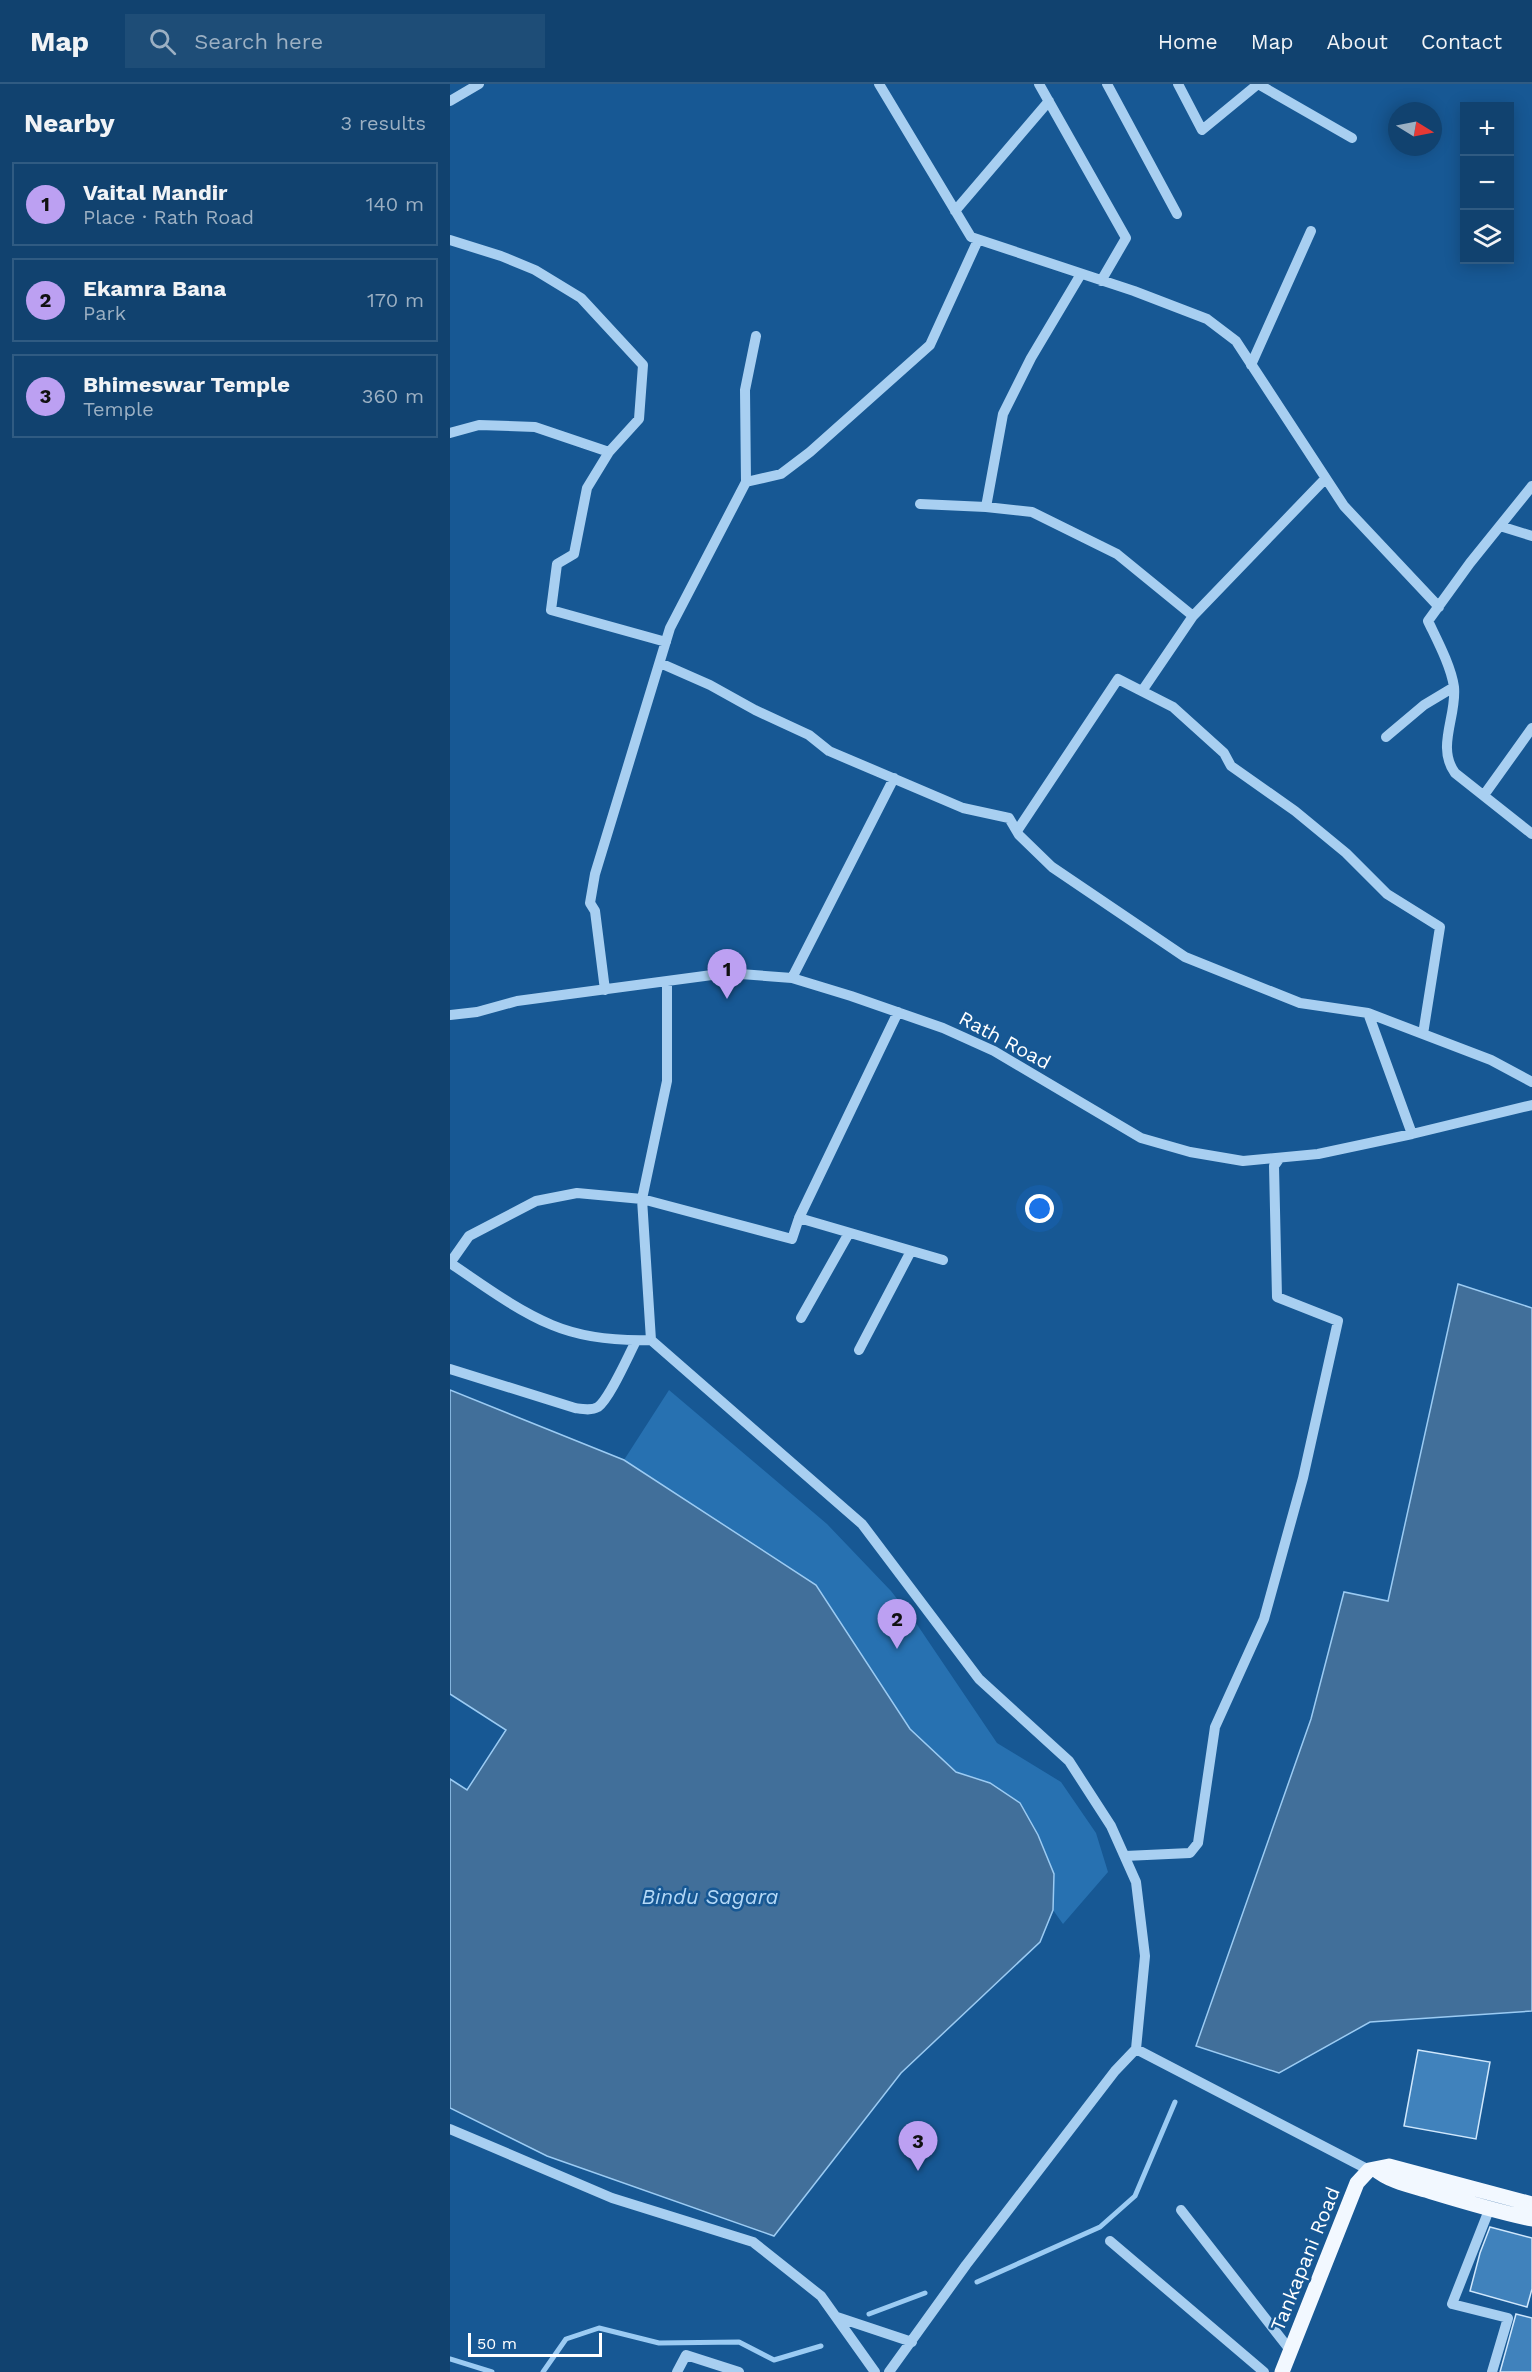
<!DOCTYPE html>
<meta charset="utf-8">
<style>
body{margin:0;font-family:"Work Sans",sans-serif;background:#1e4d77;color:#f1f3f6}
.controls{position:absolute;right:18px;top:18px;display:grid;overflow:hidden;border-radius:0px;box-shadow:0 3px 15px #0003}
.controls button{width:54px;height:54px;display:grid;place-items:center;padding:0;border:0;border-bottom:2px solid #305b82;background:#11426f;color:#f1f3f6;font:30px sans-serif}
.compass{position:absolute;left:938px;top:18px;width:54px;height:54px;border-radius:50%;background:#11426f;box-shadow:0 3px 15px #0003;rotate:100deg}
.scale{position:absolute;left:18px;bottom:15px;width:134px;box-sizing:border-box;padding-left:6px;border:3px solid #fff;border-top:0;font-size:16px;line-height:21px;white-space:nowrap;color:#fff;-webkit-text-stroke:4px #175894;paint-order:stroke}
.you{position:absolute;left:590px;top:1125px;width:21px;height:21px;margin:-15px;border:4px solid #fff;border-radius:50%;background:#1a73e8;box-shadow:0 0 0 9px #1a73e833}
.badge{display:grid;place-items:center;width:39px;height:39px;border-radius:50%;background:#bca0f2;color:#111;font-size:20px;font-weight:700}
.pin{position:absolute;translate:-50% -50px;filter:drop-shadow(0 2px 3px #0008)}
.pin::after{content:'';position:absolute;top:32px;width:21px;height:18px;background:inherit;clip-path:polygon(0 0,100% 0,50% 100%)}
.list{margin:0;padding:0;list-style:none}
h2{display:flex;justify-content:space-between;align-items:center;height:78px;margin:0;padding:0 24px;font-size:26px}
h2 small{font-size:20px;font-weight:400;color:#9cb0c3}
.list li{display:grid;grid-template-columns:39px 1fr auto;gap:18px;align-items:center;box-sizing:border-box;height:84px;margin:0 12px 12px;padding:0 12px;border:2px solid #305b82;border-radius:0px}
.list b{display:block;font-size:22px;white-space:nowrap}
.list p{margin:0;font-size:20px;white-space:nowrap;color:#9cb0c3}
.list em{font-size:20px;font-style:normal;color:#9cb0c3}
.icon{flex:none;width:33px;height:33px;fill:none;stroke:currentColor;stroke-width:2;stroke-linecap:round;stroke-linejoin:round}
.map{position:relative;flex:none;width:1082px;height:2288px;overflow:hidden}
header{display:flex;align-items:center;gap:36px;box-sizing:border-box;height:84px;padding:0 30px;background:#11426f;border-bottom:2px solid #305b82}
header strong{font-size:28px}
nav{display:flex;gap:33px;margin-inline-start:auto;font-size:21px}
.search{width:420px;height:54px;background:#1e4d77;display:flex;align-items:center;gap:15px;box-sizing:border-box;padding:0 21px;border-radius:0px;color:#9cb0c3;font-size:22px}
main{display:flex}
aside{flex:1;background:#11426f}
.map>svg:first-child{display:block}
.green{fill:#2771b1}
.water{fill:#416f9a;stroke:#9bcbf3;stroke-width:1.5}
.lines{fill:none;stroke-linecap:round;stroke-linejoin:round}
.stream{stroke:#9bcbf3;stroke-width:5}
.building{fill:#4082bc;stroke:#cfe7fc;stroke-width:1.5}
.minor{stroke:#a8cff1;stroke-width:10}
.major{stroke:#f2f8ff;stroke-width:15}
.labels{text-anchor:middle;dominant-baseline:central;stroke-width:5;stroke-linejoin:round;paint-order:stroke}
.street-label{font-size:20px;fill:#fff;stroke:#175894}
.water-label{font-size:21px;font-style:italic;fill:#b5d9f7;stroke:#175894}
</style>
<header>
<strong>Map</strong>
<div class="search"><svg class="icon" aria-label="search" viewBox="0 0 24 24"><circle cx="10" cy="10" r="6"/><path d="M15 15l6 6"/></svg>Search here</div>
<nav><a>Home</a><a>Map</a><a>About</a><a>Contact</a></nav>
</header>
<main>
<aside>
<h2>Nearby<small>3 results</small></h2>
<ul class="list">
<li><span class="badge">1</span><div><b>Vaital Mandir</b><p>Place · Rath Road</p></div><em>140 m</em></li>
<li><span class="badge">2</span><div><b>Ekamra Bana</b><p>Park</p></div><em>170 m</em></li>
<li><span class="badge">3</span><div><b>Bhimeswar Temple</b><p>Temple</p></div><em>360 m</em></li>
</ul>
</aside>
<div class="map">
<svg width="1082" height="2288" viewBox="0 0 1082 2288">
<rect width="100%" height="100%" fill="#175894"/>
<!-- green -->
<path class="green" d="M 219,1306 L 377,1440 L 441,1507 L 468,1542 L 547,1659 L 611,1698 L 646,1749 L 658,1788 L 613,1840 L 603,1826 L 604,1790 L 588,1751 L 540,1699 L 506,1688 L 460,1645 L 366,1501 L 174,1376 Z"/>
<!-- water -->
<path class="water" d="M 1008,1200 L 1082,1224 L 1082,1927 L 920,1938 L 829,1989 L 746,1962 L 861,1635 L 894,1508 L 938,1517 Z
M 0,1306 L 174,1376 L 366,1501 L 460,1645 L 506,1688 L 540,1699 L 570,1719 L 588,1751 L 604,1790 L 603,1826 L 590,1858 L 451,1989 L 324,2152 L 97,2072 L 0,2024 L 0,1695 L 17,1706 L 56,1646 L 0,1610 Z"/>
<g class="lines">
<!-- stream -->
<path class="stream" d="M 527,2198 L 650,2143 L 685,2112 L 725,2018
M 419,2230 L 475,2209
M 0,2275 L 42,2288
M 93,2288 L 116,2255 L 149,2244 L 209,2259 L 289,2258 L 324,2276 L 371,2262"/>
</g>
<!-- building -->
<path class="building" d="M 968,1966 L 1040,1978 L 1026,2055 L 954,2042 Z
M 1040,2143 L 1082,2154 L 1082,2205 L 1077,2223 L 1020,2207 L 1030,2169 Z
M 1066,2230 L 1082,2234 L 1082,2288 L 1050,2288 Z"/>
<g class="lines">
<!-- minor -->
<path class="minor" d="M 429,0 L 521,153 L 684,207 L 757,235 L 786,257 L 894,422 L 989,523
M 589,0 L 676,154 L 651,197
M 657,0 L 727,130
M 728,0 L 752,46 L 808,0 L 902,54
M 0,17 L 29,0
M 505,127 L 599,17
M 0,156 L 51,172 L 85,186 L 131,214 L 193,281 L 189,335 L 159,368
M 801,281 L 861,147
M 0,349 L 29,341 L 85,343 L 159,368 L 137,404 L 124,470 L 107,480 L 101,526 L 216,558
M 296,398 L 295,306 L 306,252
M 1082,402 L 1020,479 L 978,537 C 987,556 1001,582 1004,603 C 1007,632 986,663 1005,689 L 1082,750
M 470,420 L 536,423 L 582,428 L 667,470 L 743,532
M 536,423 L 553,330 L 581,274 L 631,190
M 1050,442 L 1082,452
M 210,579 L 260,601 L 305,626 L 359,651 L 379,667 L 513,724 L 559,734 L 569,751 L 602,783 L 735,873 L 850,919 L 918,929 L 962,1050
M 692,607 L 743,532 L 875,395
M 936,653 L 974,621 L 1004,603
M 1034,711 L 1082,644
M 567,747 L 668,595 L 723,623 L 774,669 L 781,682 L 845,727 L 896,769 L 937,810 L 990,843 L 973,950
M 342,894 L 444,694
M 217,898 L 217,997 L 192,1115 L 201,1256 L 412,1440 L 529,1595 L 619,1677 L 661,1742 L 686,1798 L 695,1872 L 686,1965 L 919,2086
M 155,906 L 145,827 L 140,819 L 145,790 L 220,544 L 296,398 L 331,390 L 360,368 L 480,261 L 528,156
M 448,928 L 349,1134 L 493,1176
M 918,929 L 1041,976 L 1082,998
M 0,931 L 27,928 L 67,917 L 277,889 L 342,894 L 401,912 L 493,944 L 544,967 L 691,1054 L 740,1068 L 793,1077 L 868,1070 L 962,1050 L 1082,1021
M 351,1234 L 399,1149
M 201,1256 C 168,1257 133,1254 102,1241 C 66,1226 33,1201 0,1179 L 19,1152 L 86,1117 L 127,1109 L 192,1115 L 342,1155 L 349,1134
M 409,1266 L 461,1167
M 0,1285 L 125,1324 C 132,1325 141,1327 148,1323 C 160,1314 178,1272 186,1257
M 675,1772 L 740,1769 L 748,1759 L 765,1643 L 814,1535 L 853,1394 L 888,1237 L 827,1213 L 824,1082 L 829,1075
M 0,2045 L 162,2114 L 303,2158 L 371,2212 L 425,2288
M 731,2126 L 840,2266
M 1039,2126 L 1002,2220 L 1058,2234 L 1042,2288
M 660,2157 L 814,2288
M 387,2233 L 462,2258
M 227,2288 L 236,2271 L 289,2288
M 439,2288 L 516,2181 L 665,1987 L 686,1965"/>
<!-- major -->
<path class="major" d="M 925,2085 C 940,2098 963,2102 982,2108 C 1015,2118 1048,2128 1082,2135
M 832,2288 L 907,2099 L 919,2086 L 939,2082 L 1082,2120"/>
</g>
<g class="labels">
<!-- street labels -->
<g class="street-label">
<text transform="translate(555 956) rotate(28)">Rath Road</text>
<text transform="translate(855 2175) rotate(-68)">Tankapani Road</text>
</g>
<!-- water labels -->
<g class="water-label">
<text x="260" y="1812">Bindu Sagara</text>
</g>
</g>
</svg>
<div class="controls">
<button>+</button>
<button>−</button>
<button><svg class="icon" aria-label="layers" viewBox="0 0 24 24"><path d="M12 4l9 5-9 5-9-5zM3 14l9 5 9-5"/></svg></button>
</div>
<svg class="compass" viewBox="-18 -18 36 36"><path d="M0-13l5 13h-10z" fill="#e53935"/><path d="M0 13l5-13h-10z" fill="#9cb0c3"/></svg>
<div class="scale">50 m</div>
<div class="you"></div>
<div class="pin badge" style="left:277px;top:915px">1</div>
<div class="pin badge" style="left:447px;top:1565px">2</div>
<div class="pin badge" style="left:468px;top:2087px">3</div>
</div>
</main>
